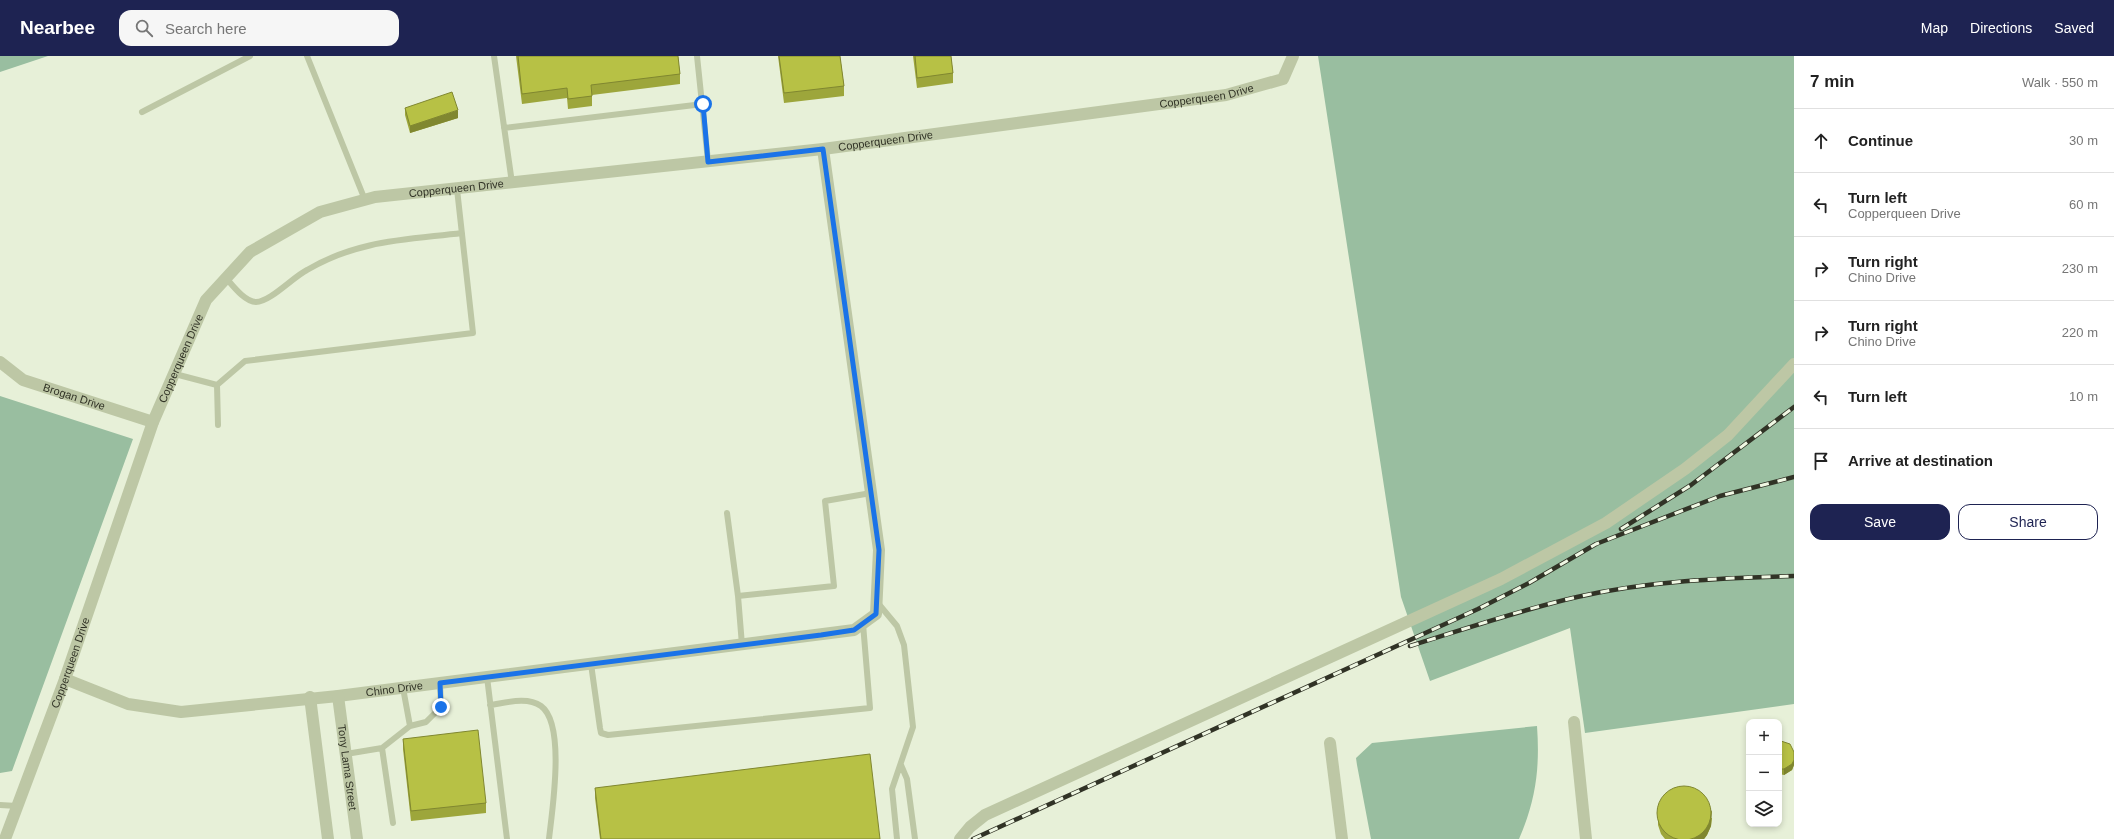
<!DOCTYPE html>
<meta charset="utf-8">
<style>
body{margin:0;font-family:Helvetica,sans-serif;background:#f6f6f6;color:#222}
.controls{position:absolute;right:12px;bottom:12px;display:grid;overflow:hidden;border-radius:8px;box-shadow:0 2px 6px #0003}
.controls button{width:36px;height:36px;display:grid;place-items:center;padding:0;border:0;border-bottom:1px solid #e0e0e0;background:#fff;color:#222;font:20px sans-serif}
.stop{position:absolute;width:12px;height:12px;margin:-9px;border:3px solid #1a73e8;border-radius:50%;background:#fff}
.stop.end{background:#1a73e8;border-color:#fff;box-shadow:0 1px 4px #0008}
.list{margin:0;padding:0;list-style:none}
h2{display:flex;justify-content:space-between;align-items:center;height:52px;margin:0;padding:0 16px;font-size:17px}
h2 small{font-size:13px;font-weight:400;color:#767676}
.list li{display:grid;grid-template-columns:26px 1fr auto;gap:12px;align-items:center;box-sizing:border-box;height:64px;padding:0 16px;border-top:1px solid #e0e0e0}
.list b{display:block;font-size:15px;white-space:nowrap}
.list p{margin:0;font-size:13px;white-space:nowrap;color:#767676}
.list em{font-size:13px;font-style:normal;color:#767676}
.actions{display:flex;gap:8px;padding:12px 16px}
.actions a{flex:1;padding:9px 0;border:1px solid #1e2352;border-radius:12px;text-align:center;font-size:14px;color:#1e2352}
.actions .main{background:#1e2352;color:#fff}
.icon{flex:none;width:22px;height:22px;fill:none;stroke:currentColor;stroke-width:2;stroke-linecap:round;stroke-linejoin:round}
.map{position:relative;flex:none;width:1794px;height:783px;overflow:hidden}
header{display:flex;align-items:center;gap:24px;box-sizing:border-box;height:56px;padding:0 20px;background:#1e2352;color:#fff}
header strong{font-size:19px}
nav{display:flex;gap:22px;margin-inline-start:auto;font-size:14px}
.search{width:280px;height:36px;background:#f6f6f6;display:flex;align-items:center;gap:10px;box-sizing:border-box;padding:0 14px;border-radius:12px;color:#767676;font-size:15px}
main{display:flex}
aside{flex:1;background:#fff}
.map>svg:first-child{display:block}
.green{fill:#99bea0}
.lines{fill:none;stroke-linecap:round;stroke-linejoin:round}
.lane{stroke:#bdc7a5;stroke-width:6}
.street{stroke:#bdc7a5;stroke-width:12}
.rail-casing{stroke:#313326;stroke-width:4.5}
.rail{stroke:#f0f8e4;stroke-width:3;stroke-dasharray:9;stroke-linecap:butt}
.wall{fill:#9da63b}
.shaded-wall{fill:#808730}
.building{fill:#b7c145;stroke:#808730}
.route{stroke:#1a73e8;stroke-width:5}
.labels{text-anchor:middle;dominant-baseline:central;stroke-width:3.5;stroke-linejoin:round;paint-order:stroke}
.street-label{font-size:11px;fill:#313326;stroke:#f0f8e4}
</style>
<header>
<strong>Nearbee</strong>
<div class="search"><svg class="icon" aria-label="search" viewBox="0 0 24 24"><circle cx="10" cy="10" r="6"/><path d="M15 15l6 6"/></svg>Search here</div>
<nav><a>Map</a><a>Directions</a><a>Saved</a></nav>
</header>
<main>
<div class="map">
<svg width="1794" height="783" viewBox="0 0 1794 783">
<rect width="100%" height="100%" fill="#e7f0d8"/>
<!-- green -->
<path class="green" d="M 0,0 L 48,0 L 0,16 Z
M 1318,0 L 1794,0 L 1794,648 L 1585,677 L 1570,572 L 1430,625 L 1401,541 Z
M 0,340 L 133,383 L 12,715 L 0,717 Z
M 1537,670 C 1540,712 1536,744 1519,783 L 1371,783 L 1357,709 L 1356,702 L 1372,687 Z"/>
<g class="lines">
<!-- lane -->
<path class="lane" d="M 307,0 L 365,144
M 494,0 L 512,127
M 697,0 L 708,105
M 142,56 L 250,0
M 504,72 L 703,48
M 226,222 C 233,230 245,246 256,246 C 270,246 293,221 307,214 C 358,184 405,184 462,177
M 175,318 L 217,329 L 218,369
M 217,329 L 245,305 L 473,277 L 457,133
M 727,457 L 738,540
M 877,546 L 897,570 L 904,589 L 913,671 L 892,733 L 897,783
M 742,589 L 738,540 L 834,530 L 825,445 L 871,437
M 591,608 L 600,672 L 601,677 L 608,679 L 870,652 L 863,568
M 487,621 L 507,783
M 403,632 L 410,670
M 490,649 C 505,647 527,640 541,650 C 566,668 552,755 549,783
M 382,692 L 393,767
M 346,698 L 382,692 L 410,670 L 426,666 L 441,651 L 440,627
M 901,709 L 907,723 L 915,783
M 0,749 L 17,750"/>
<!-- street -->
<g class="street">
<path id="s1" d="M 0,306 L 23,324 L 153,366"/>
<path id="s2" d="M 65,623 L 128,648 L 181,656 L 338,640 L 854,574 L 876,558 L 879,494 L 823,93"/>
<path id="s3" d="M 338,640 L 357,783"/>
<path d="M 310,641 L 328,783"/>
<path d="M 1574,666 L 1586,783"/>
<path d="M 1330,687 L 1342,783"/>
<path id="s4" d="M 5,783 L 65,623 L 153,366 L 206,244 L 250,196 L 320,156 L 375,141 L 823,93 L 1226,39 L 1283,23 L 1293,0"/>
<path d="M 960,783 L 970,771 L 985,759 L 1501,523 L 1606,467 L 1685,413 L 1728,379 L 1794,308"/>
</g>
<!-- rail casing -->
<g class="rail-casing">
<path id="rail" d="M 1621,473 L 1691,429 L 1794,351
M 1410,590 C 1465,573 1520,554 1577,541 C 1648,525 1721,522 1794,520
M 973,783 L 1478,553 L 1529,527 L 1596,488 L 1720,440 L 1794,421"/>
</g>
<!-- rail -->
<use href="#rail" class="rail"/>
</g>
<!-- wall -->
<path class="wall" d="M 516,0 L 678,0 L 680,18 L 680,28 L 592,39 L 592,50 L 568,53 L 567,42 L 522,48 Z
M 778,0 L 840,0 L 844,30 L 844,40 L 784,47 Z
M 913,0 L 951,0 L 953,17 L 953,27 L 917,32 Z
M 405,52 L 458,62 L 410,77 L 405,59 Z
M 403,683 L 486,747 L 486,757 L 411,765 L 403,693 Z
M 1779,686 L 1794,696 L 1794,709 L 1792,714 L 1784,719 L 1779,718 Z
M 595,732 L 880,783 L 600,783 L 595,742 Z
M 1658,752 L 1712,762 L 1711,770 L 1707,779 L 1704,783 L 1665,783 L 1661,778 L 1658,769 Z"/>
<!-- shaded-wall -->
<path class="shaded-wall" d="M 458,54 L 458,62 L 410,77 L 410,70 Z
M 1794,704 L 1794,709 L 1792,714 L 1784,719 L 1784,713 Z
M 1712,754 L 1711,770 L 1707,779 L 1704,783 L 1693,783 Z"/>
<!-- building -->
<path class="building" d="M 518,0 L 678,0 L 680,18 L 591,29 L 592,40 L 568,43 L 567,32 L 522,38 Z
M 779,0 L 840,0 L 844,30 L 784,37 Z
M 915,0 L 951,0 L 953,17 L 917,22 Z
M 452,36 L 458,54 L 410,70 L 405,52 Z
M 478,674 L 486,747 L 411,755 L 403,683 Z
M 1781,685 L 1790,688 L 1794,696 L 1794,704 L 1792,708 L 1784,713 L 1779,713 L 1779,686 Z
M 870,698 L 880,783 L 601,783 L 595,732 Z
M1657 757a27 27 0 1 1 54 0a27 27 0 1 1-54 0Z"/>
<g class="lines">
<!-- route -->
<path class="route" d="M 441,651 L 440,627 L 821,579 L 854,574 L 876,558 L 879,494 L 823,93 L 708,106 L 703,48"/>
</g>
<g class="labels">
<!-- street labels -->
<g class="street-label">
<text stroke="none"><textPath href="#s4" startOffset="1616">Copperqueen Drive</textPath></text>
<text stroke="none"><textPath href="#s4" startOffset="1292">Copperqueen Drive</textPath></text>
<text stroke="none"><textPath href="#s4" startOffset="860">Copperqueen Drive</textPath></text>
<text stroke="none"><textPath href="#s4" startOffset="512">Copperqueen Drive</textPath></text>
<text stroke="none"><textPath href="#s1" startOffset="83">Brogan Drive</textPath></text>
<text stroke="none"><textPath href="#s4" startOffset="188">Copperqueen Drive</textPath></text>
<text stroke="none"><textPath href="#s2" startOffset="336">Chino Drive</textPath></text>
<text stroke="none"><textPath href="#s3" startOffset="72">Tony Lama Street</textPath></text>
</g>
</g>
</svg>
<div class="controls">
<button>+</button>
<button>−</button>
<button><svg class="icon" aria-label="layers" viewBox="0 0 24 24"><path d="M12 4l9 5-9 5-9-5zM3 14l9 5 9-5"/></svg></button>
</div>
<div class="stop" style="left:703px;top:48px"></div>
<div class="stop end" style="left:441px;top:651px"></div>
</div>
<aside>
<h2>7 min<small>Walk · 550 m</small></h2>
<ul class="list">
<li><svg class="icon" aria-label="ahead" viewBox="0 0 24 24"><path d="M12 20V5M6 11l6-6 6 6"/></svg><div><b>Continue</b></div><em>30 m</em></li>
<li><svg class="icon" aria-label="left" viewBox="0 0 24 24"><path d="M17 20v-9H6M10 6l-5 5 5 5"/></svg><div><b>Turn left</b><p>Copperqueen Drive</p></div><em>60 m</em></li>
<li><svg class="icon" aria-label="right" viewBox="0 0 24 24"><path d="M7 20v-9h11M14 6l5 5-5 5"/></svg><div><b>Turn right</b><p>Chino Drive</p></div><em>230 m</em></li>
<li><svg class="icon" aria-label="right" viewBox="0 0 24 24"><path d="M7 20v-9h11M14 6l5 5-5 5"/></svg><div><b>Turn right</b><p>Chino Drive</p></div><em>220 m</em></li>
<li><svg class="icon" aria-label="left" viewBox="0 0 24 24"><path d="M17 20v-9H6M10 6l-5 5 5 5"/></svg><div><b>Turn left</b></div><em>10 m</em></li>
<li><svg class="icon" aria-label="arrive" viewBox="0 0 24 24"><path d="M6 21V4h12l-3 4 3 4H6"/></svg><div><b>Arrive at destination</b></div></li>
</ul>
<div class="actions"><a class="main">Save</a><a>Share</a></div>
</aside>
</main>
